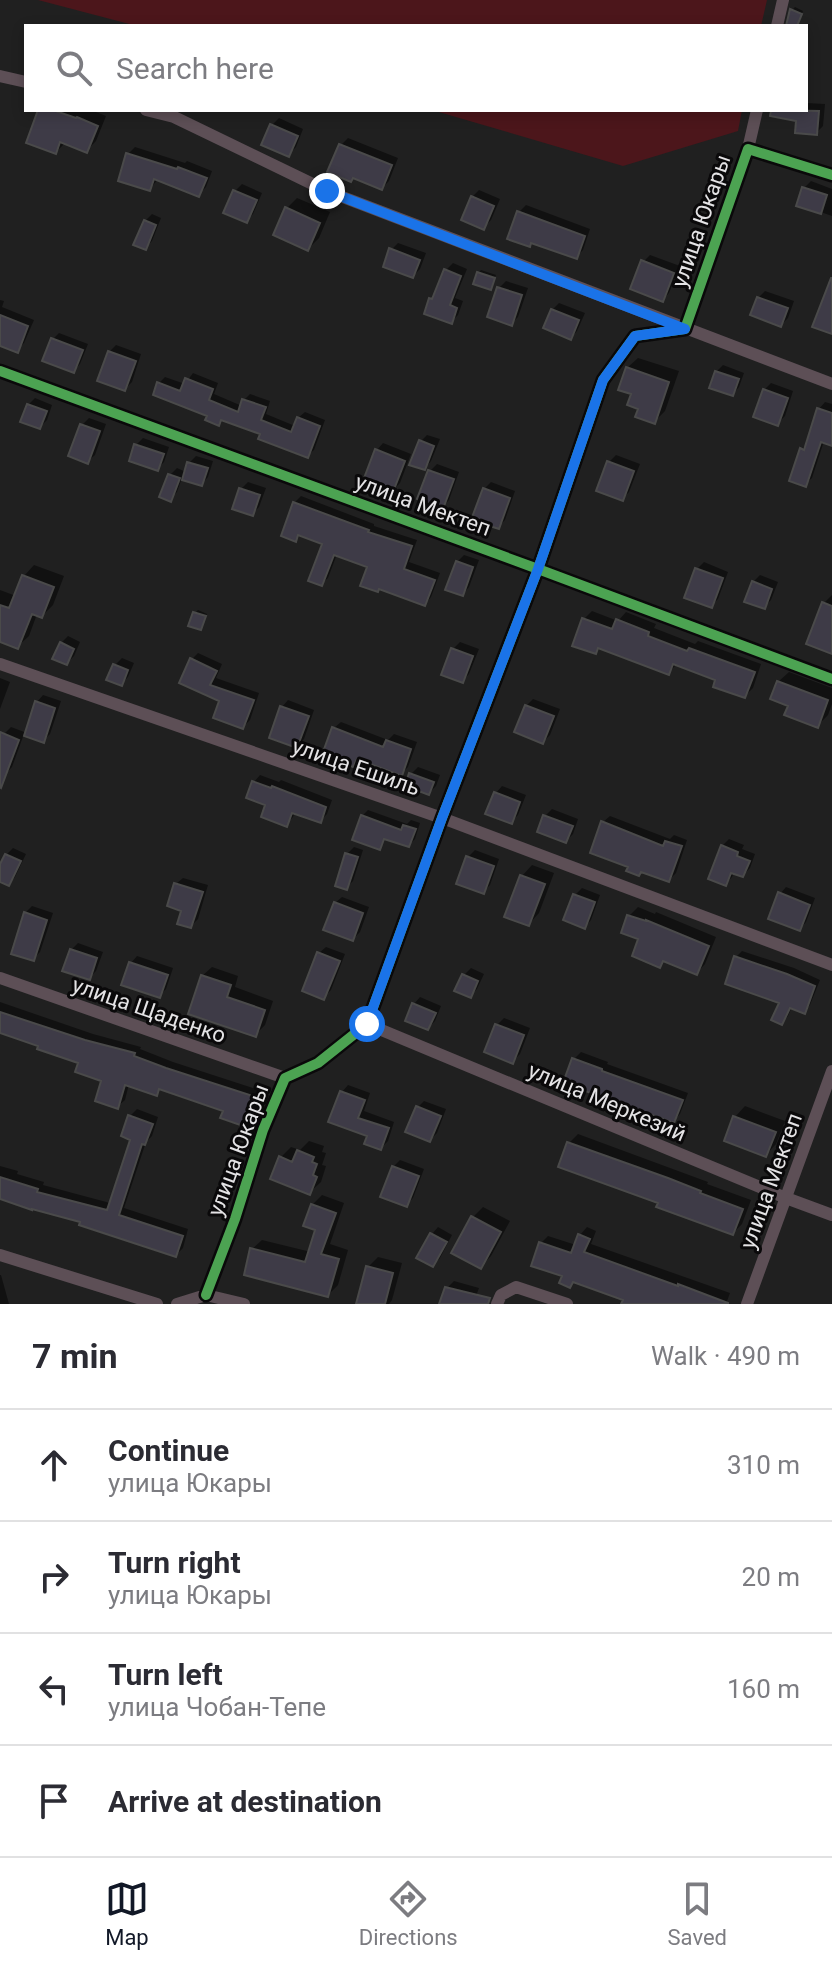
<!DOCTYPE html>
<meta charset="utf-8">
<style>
body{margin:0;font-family:Roboto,sans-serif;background:#f7f7f7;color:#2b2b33}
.stop{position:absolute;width:24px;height:24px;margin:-18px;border:6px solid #1a73e8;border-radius:50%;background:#fff}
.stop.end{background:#1a73e8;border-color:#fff;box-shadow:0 2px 8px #0008}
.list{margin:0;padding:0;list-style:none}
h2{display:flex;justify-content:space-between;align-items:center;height:104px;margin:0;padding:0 32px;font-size:34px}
h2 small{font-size:26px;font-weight:400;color:#7c7c81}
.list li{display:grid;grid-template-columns:52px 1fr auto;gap:24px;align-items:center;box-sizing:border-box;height:112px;padding:0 32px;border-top:2px solid #e1e1e2}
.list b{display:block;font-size:30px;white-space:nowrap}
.list p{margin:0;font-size:26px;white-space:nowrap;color:#7c7c81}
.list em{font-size:26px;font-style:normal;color:#7c7c81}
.icon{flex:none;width:44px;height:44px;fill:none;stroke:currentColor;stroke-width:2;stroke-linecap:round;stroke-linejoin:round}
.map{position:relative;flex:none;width:832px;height:1304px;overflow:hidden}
.search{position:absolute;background:#fff;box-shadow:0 4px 12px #0003;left:24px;right:24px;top:24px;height:88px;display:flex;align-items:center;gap:20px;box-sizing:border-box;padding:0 28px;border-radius:0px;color:#7c7c81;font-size:30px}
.sheet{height:552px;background:#fff}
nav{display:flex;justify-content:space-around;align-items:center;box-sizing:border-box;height:112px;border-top:2px solid #e1e1e2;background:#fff;font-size:22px;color:#7c7c81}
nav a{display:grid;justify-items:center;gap:4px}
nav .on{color:#111827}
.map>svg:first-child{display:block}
.green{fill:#4c161b}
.shadow{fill:#0007}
.building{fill:#3e3b47;stroke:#4a4a4a;stroke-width:2}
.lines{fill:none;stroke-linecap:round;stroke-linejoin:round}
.minor{stroke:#5d4f56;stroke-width:12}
.cycleway-casing{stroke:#0a090a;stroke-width:15}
.cycleway{stroke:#4ca352;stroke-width:10}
.route{stroke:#1a73e8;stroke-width:10}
.labels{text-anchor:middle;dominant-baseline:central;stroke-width:6;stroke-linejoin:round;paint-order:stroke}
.street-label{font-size:22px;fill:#e4e3e5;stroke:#0a090a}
</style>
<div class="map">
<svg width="832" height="1304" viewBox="0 0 832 1304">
<rect width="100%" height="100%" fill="#202020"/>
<!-- green -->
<path class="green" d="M 38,0 L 767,0 L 761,26 L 137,26 Z
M 432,110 L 742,110 L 738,131 L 623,166 Z"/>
<!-- shadow -->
<path class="shadow" d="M 795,7 L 803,11 L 797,26 L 788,26 L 792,10 Z
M 806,103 L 825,104 L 823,126 L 816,133 L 798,119 L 769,113 L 770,110 L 806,110 Z
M 40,110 L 91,110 L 106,116 L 96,141 L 86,151 L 66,142 L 56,152 Z
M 279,118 L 303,129 L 296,147 L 289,154 L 272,125 Z
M 348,138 L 398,158 L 389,181 L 382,188 L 354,177 L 341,145 Z
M 135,147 L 185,163 L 187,161 L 212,171 L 206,187 L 199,194 L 158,179 L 150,189 L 128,154 Z
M 811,181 L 832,189 L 832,216 L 798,204 L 804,188 Z
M 242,184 L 262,193 L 253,214 L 246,221 L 235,191 Z
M 479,190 L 500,199 L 491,220 L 484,227 L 472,197 Z
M 297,198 L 330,212 L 319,238 L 308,249 L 287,208 Z
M 526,205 L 590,229 L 583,250 L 576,257 L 533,241 L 529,245 L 519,212 Z
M 152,214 L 161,218 L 152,241 L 145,248 L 145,221 Z
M 398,243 L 426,253 L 420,269 L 413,276 L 391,250 Z
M 650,255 L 680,266 L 669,293 L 662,300 L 643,262 Z
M 453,263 L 467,269 L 455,298 L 463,301 L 458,315 L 451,322 L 431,299 L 437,294 L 446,270 Z
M 481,270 L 496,275 L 490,288 L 478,273 Z
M 506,281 L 528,288 L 518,317 L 512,323 L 499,288 Z
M 765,291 L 794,301 L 788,318 L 781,325 L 758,298 Z
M 0,300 L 4,301 L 2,307 L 34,320 L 24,343 L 17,350 L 0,344 Z
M 559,303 L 585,313 L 577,331 L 571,338 L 552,310 Z
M 59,333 L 88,344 L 80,364 L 74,370 L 53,339 Z
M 116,345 L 141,354 L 132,382 L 125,389 L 109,352 Z
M 638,358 L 679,371 L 665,411 L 655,421 L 640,408 L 633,393 L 627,368 Z
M 723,365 L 744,373 L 739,387 L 733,394 L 716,372 Z
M 193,373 L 218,383 L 214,394 L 242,406 L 244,400 L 250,394 L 270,401 L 266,414 L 295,426 L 298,418 L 305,412 L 325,420 L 314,450 L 307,456 L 263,433 L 223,419 L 218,424 L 209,415 L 159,383 L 165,377 L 185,384 Z
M 771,383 L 793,391 L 785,416 L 778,423 L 764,390 Z
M 35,398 L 52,405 L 47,420 L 40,427 L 28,405 Z
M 825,402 L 832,404 L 832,443 L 824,441 L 812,478 L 805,484 L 802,449 L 808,443 L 819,409 Z
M 89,418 L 106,424 L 95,455 L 88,461 L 82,425 Z
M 427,435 L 440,439 L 431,461 L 425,468 L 420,442 Z
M 143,438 L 169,447 L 164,462 L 157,469 L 136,445 Z
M 383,443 L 411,454 L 400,483 L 393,490 L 377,450 Z
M 616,455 L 640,464 L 629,492 L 622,499 L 609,462 Z
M 196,456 L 213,461 L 208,477 L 202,484 L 182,478 L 177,492 L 170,499 L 170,475 L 177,468 L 186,472 L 189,463 Z
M 437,464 L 459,472 L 449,500 L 442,507 L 430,471 Z
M 248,482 L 266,488 L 259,507 L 252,514 L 241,489 Z
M 491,482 L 515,491 L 505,520 L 498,527 L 484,489 Z
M 301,496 L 374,524 L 374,526 L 417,540 L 409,562 L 440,573 L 431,597 L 425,604 L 370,566 L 337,554 L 328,578 L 321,584 L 325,543 L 301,534 L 295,539 L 294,503 Z
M 464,555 L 479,560 L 469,587 L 463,594 L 457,562 Z
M 704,562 L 728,572 L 718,599 L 711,606 L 697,569 Z
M 34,565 L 64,576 L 53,605 L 42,616 L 37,614 L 29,636 L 18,646 L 0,639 L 0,590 L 16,596 L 24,576 Z
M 760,575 L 778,582 L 771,600 L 764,607 L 753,582 Z
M 832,595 L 832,652 L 824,603 Z
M 198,610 L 207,614 L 200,628 L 195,613 Z
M 592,611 L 618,621 L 626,612 L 656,624 L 654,628 L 695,644 L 698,641 L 761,664 L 753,688 L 745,696 L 718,679 L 677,664 L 669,672 L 600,647 L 595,652 L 584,619 Z
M 68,636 L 80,642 L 74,656 L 67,663 L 61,643 Z
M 460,642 L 479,649 L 469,674 L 462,681 L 453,649 Z
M 198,653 L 222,664 L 216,678 L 259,693 L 250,720 L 243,727 L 222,700 L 182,682 L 191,660 Z
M 122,658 L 134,663 L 128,677 L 121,684 L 115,665 Z
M 789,672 L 832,688 L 832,704 L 828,715 L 817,726 L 790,705 L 778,682 Z
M 0,678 L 10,682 L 0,709 Z
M 43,695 L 61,701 L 50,734 L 43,741 L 24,734 L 12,767 L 5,774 L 0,772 L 0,744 L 4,734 L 11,727 L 27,733 L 37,702 Z
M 533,699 L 560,709 L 550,735 L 543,742 L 526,706 Z
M 288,700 L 314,710 L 304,739 L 297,746 L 282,707 Z
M 341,722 L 388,740 L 394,734 L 417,742 L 408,767 L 401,774 L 360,758 L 353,765 L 334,728 Z
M 418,767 L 440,775 L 436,786 L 429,793 L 411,774 Z
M 260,775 L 279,782 L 281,780 L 332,800 L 327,814 L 320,821 L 295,812 L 293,817 L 286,824 L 254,782 Z
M 502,786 L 526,795 L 518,815 L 511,822 L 496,793 Z
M 552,809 L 578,819 L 573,834 L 566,841 L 545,816 Z
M 368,810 L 407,824 L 411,820 L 420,823 L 415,839 L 409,845 L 387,837 L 379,848 L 362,816 Z
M 610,816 L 670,839 L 674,835 L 687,840 L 676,873 L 669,880 L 630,866 L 603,822 Z
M 729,839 L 744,845 L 742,849 L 755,854 L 750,868 L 743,875 L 734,872 L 732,877 L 725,884 L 722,846 Z
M 354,847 L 363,850 L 353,881 L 346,888 L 347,854 Z
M 13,848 L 26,854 L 15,877 L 9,884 L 0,880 L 0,869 L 6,855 Z
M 475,850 L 499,859 L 490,885 L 483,892 L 468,857 Z
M 532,865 L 554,873 L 539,913 L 529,924 L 522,876 Z
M 183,878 L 208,885 L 198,919 L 191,926 L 176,884 Z
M 786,887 L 815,898 L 806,922 L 800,929 L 780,894 Z
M 582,888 L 600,895 L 591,920 L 585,927 L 575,895 Z
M 342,897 L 369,907 L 360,932 L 353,939 L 335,903 Z
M 32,906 L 53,913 L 40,952 L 33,959 L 25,913 Z
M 638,907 L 655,914 L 656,912 L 716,937 L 705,964 L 697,973 L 665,960 L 660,965 L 641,938 L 629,916 Z
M 78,943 L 103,952 L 96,971 L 89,978 L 71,950 Z
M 326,947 L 345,954 L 331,990 L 324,997 L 319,953 Z
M 742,951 L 794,968 L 820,980 L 810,1005 L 804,1012 L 792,1007 L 788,1016 L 782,1023 L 781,1001 L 736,957 Z
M 137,956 L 173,968 L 166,989 L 159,996 L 131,963 Z
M 212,967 L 238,976 L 235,987 L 273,1001 L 265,1025 L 256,1034 L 202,976 Z
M 471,968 L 484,974 L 477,989 L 470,996 L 464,975 Z
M 420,997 L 441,1006 L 435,1021 L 428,1028 L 414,1004 Z
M 0,1002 L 93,1034 L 141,1047 L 140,1049 L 173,1062 L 262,1091 L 252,1118 L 245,1124 L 225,1109 L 161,1088 L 156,1093 L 129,1084 L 125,1100 L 118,1106 L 103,1079 L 80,1062 L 41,1044 L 0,1030 Z
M 504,1018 L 530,1028 L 520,1054 L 513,1061 L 487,1051 L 497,1025 Z
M 581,1052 L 608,1062 L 607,1064 L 688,1093 L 680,1114 L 674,1120 L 565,1082 L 574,1059 Z
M 348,1085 L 370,1093 L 364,1111 L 394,1122 L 388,1141 L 381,1148 L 369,1135 L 331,1121 L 342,1092 Z
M 424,1101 L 446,1109 L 437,1133 L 430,1140 L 417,1108 Z
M 745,1106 L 785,1121 L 776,1144 L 766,1155 L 735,1117 Z
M 137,1109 L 158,1117 L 152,1136 L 146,1142 L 124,1208 L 188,1229 L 183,1248 L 176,1255 L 83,1221 L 0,1196 L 0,1166 L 18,1171 L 17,1174 L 44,1182 L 43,1185 L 110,1203 L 132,1138 L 130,1116 Z
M 578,1134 L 708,1182 L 707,1184 L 751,1200 L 742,1224 L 733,1233 L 660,1202 L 569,1143 Z
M 309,1141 L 324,1146 L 322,1152 L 326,1153 L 322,1165 L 326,1166 L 321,1182 L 310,1192 L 280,1158 L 291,1147 L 300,1150 Z
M 400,1160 L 424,1169 L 413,1198 L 406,1205 L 393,1167 Z
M 322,1195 L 344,1203 L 330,1244 L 348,1250 L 338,1285 L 328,1295 L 252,1249 L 262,1240 L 311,1252 L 317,1229 L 312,1205 Z
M 483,1207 L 510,1221 L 491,1256 L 481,1266 L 472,1218 Z
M 438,1227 L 452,1235 L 440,1258 L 433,1265 L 432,1234 Z
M 587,1227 L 596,1231 L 591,1244 L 730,1293 L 726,1304 L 631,1304 L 625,1299 L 575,1281 L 570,1285 L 541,1243 L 548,1236 L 576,1245 L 580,1235 Z
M 378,1257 L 402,1263 L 392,1300 L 389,1304 L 358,1304 L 368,1267 Z
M 0,1275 L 1,1275 L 9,1304 L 0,1304 Z
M 454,1281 L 479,1288 L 473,1304 L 441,1304 L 447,1288 Z"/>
<!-- building -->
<path class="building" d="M 790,9 L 802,14 L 797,26 L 786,26 Z
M 38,110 L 53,110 L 76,118 L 77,117 L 98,126 L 87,153 L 60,142 L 56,154 L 26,143 Z
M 771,110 L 819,111 L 817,135 L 795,133 L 796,121 L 770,116 Z
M 270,124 L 298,136 L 289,157 L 261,145 Z
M 339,144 L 392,165 L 382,190 L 353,178 L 351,182 L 327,172 Z
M 126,153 L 177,169 L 178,167 L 207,178 L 199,197 L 154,179 L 150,191 L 118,181 Z
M 802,187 L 827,195 L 821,214 L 796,206 Z
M 233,190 L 257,200 L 247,223 L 223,213 Z
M 471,196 L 494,206 L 484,230 L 461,220 Z
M 285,207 L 320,223 L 308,251 L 273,235 Z
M 517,211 L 585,236 L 577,259 L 531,243 L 530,247 L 507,239 Z
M 144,220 L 156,225 L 146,250 L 133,245 Z
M 389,248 L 420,260 L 413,278 L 383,267 Z
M 641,260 L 674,273 L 663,302 L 630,289 Z
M 444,269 L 461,276 L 450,305 L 457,308 L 452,324 L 424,314 L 429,298 L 432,299 Z
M 477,272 L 495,278 L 491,290 L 473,284 Z
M 831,278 L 832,278 L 832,334 L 812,327 Z
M 497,287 L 522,295 L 512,326 L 487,317 Z
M 757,297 L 788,308 L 781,327 L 750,315 Z
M 551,309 L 579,320 L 571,340 L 543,328 Z
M 0,315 L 28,326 L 18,353 L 0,346 Z
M 51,338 L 83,350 L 74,373 L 42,361 Z
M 108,351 L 136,361 L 125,391 L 97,381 Z
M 626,367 L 669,382 L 655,424 L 635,417 L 638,409 L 627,405 L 631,394 L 618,390 Z
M 715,371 L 739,379 L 733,396 L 709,388 Z
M 185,378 L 213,389 L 209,400 L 238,412 L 242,399 L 266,407 L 261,420 L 291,432 L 297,417 L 320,426 L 308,458 L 258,439 L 260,434 L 221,420 L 219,426 L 205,420 L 207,416 L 153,395 L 157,382 L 180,391 Z
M 763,389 L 788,398 L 778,426 L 753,417 Z
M 27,404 L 47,411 L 40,429 L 20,422 Z
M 817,408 L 832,413 L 832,446 L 821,442 L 806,487 L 789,481 L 800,448 L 804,450 Z
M 80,424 L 100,431 L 88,464 L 68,456 Z
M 419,440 L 434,446 L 425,470 L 409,465 Z
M 134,444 L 164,454 L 158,471 L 129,461 Z
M 375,449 L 405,461 L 393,492 L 363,481 Z
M 607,461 L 634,471 L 623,501 L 596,491 Z
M 187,462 L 208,468 L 202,486 L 182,480 Z
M 428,470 L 454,479 L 443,509 L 417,499 Z
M 168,474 L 180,478 L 171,502 L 159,497 Z
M 239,488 L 260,495 L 253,516 L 232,509 Z
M 483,488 L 510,498 L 499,529 L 471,520 Z
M 293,502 L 369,530 L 368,532 L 412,546 L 404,569 L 435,580 L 425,606 L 379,589 L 378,592 L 360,586 L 367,567 L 334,555 L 322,586 L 308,581 L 322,544 L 298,535 L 296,542 L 281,536 Z
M 456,561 L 473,567 L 463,596 L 445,590 Z
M 695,568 L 723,578 L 712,608 L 684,598 Z
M 22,575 L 54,587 L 42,618 L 32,614 L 18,649 L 0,642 L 0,605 L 9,608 Z
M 752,581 L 772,589 L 765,609 L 744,602 Z
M 822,602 L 832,606 L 832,654 L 806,644 Z
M 193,612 L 206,616 L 201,630 L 188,626 Z
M 582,618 L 612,629 L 616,619 L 649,632 L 648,636 L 687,651 L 689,648 L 755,672 L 745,698 L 713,687 L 715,680 L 673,664 L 669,675 L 598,648 L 596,654 L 572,646 Z
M 60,642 L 74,649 L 67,665 L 52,659 Z
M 451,648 L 473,656 L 463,683 L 441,675 Z
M 190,658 L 217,671 L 210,685 L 254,700 L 243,729 L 213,718 L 219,701 L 179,683 Z
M 113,664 L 128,670 L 122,686 L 106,680 Z
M 777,681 L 828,700 L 818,728 L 784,715 L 788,706 L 770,699 Z
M 35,701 L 55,708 L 44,743 L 24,736 Z
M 525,705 L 554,716 L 543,744 L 514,732 Z
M 280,706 L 309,716 L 297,748 L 269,738 Z
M 332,727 L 383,747 L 386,740 L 411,749 L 402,776 L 357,759 L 353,767 L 322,755 Z
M 0,732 L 19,740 L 1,788 L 0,787 Z
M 409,773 L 434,782 L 429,795 L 405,786 Z
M 252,781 L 271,788 L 272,786 L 326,807 L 321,823 L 292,813 L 287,827 L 261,817 L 265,805 L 246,798 Z
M 494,792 L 520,802 L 512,824 L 485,814 Z
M 361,815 L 401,830 L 403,825 L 416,829 L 409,847 L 384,839 L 380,850 L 352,840 Z
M 543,815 L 573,826 L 566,843 L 537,832 Z
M 601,821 L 663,846 L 665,841 L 682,846 L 669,882 L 641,872 L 639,876 L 626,871 L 628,867 L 590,853 Z
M 721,845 L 738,852 L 737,856 L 750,861 L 743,877 L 731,873 L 726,886 L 708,879 Z
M 345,853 L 358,857 L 347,890 L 335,886 Z
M 5,854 L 21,861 L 9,886 L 0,882 L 0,864 Z
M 466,856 L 494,866 L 484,894 L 456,884 Z
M 520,875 L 545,884 L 529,926 L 504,917 Z
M 174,883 L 203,892 L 191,928 L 177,924 L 181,911 L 167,906 Z
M 778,892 L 810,905 L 800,931 L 768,919 Z
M 573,894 L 595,902 L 585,929 L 563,920 Z
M 334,902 L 363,913 L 353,941 L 323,930 Z
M 24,912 L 47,920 L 34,961 L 11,954 Z
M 627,915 L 646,921 L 646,920 L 709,946 L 697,975 L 663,961 L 660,968 L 632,956 L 638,939 L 621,933 Z
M 70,949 L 97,958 L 90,980 L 62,971 Z
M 317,952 L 340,961 L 324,1000 L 302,991 Z
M 734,956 L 787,974 L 815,986 L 805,1014 L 790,1008 L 782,1025 L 771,1020 L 779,1003 L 725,984 Z
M 129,962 L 168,975 L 160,998 L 121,985 Z
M 462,974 L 478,981 L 471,998 L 454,991 Z
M 201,975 L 231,985 L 227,997 L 265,1010 L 256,1037 L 188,1014 Z
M 412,1003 L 436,1013 L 428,1030 L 405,1021 Z
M 0,1012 L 85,1040 L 135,1053 L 134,1056 L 166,1068 L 256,1097 L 246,1127 L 220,1118 L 223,1111 L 159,1089 L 157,1096 L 125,1085 L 118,1109 L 95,1101 L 101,1081 L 75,1072 L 78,1063 L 37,1049 L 38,1046 L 0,1033 Z
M 495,1024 L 524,1035 L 513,1064 L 484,1052 Z
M 572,1058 L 602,1069 L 602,1071 L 683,1100 L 674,1123 L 563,1083 Z
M 340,1091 L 365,1100 L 358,1118 L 389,1128 L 381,1150 L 364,1144 L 367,1136 L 328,1122 Z
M 416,1106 L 441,1116 L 430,1142 L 405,1132 Z
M 128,1115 L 153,1124 L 145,1145 L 142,1144 L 119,1215 L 183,1236 L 176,1257 L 79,1225 L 80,1222 L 32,1209 L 32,1210 L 0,1199 L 0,1177 L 38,1189 L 37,1192 L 107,1210 L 130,1140 L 121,1136 Z
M 733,1116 L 776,1132 L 766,1157 L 724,1141 Z
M 567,1142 L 668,1178 L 701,1191 L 700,1193 L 743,1209 L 733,1235 L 656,1207 L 658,1203 L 558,1167 Z
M 297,1150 L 314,1157 L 312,1162 L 317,1164 L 313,1175 L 317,1177 L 310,1195 L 270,1179 L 279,1156 L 292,1162 Z
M 392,1166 L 419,1176 L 407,1207 L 380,1197 Z
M 311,1204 L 336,1213 L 321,1254 L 339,1259 L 328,1297 L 244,1275 L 250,1248 L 305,1262 L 315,1230 L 303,1226 Z
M 471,1216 L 501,1232 L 481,1269 L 451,1253 Z
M 430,1233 L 447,1242 L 433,1267 L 416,1258 Z
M 578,1234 L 590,1239 L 584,1252 L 678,1286 L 678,1284 L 728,1303 L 728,1304 L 621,1304 L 623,1300 L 573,1282 L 570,1288 L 559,1283 L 562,1276 L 531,1266 L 539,1242 L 571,1253 Z
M 366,1266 L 393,1273 L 385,1304 L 356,1304 Z
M 445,1287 L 490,1298 L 488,1304 L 439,1304 Z"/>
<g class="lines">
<!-- minor -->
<path class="minor" d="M 777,26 L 783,0
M 0,76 L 26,82
M 146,110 L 174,117 L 327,191 L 832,384
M 748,149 L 757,110
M 0,371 L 538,569 L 832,679
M 0,664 L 442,818 L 832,965
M 0,978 L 285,1078
M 367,1024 L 786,1198 L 832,1215
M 0,1255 L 157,1304
M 206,1295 L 235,1219 L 263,1130 L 285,1078 L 318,1063 L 367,1024 L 442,818 L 538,569 L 603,380 L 635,336 L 685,329 L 748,149 L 832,175
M 177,1304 L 206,1295 L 244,1304
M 497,1304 L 501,1295 L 516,1287 L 567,1304
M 747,1304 L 832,1071"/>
<!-- cycleway casing -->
<g class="cycleway-casing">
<path id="cycleway" d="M 0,371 L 538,569 L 832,679
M 206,1295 L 235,1219 L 263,1130 L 285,1078 L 318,1063 L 367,1024 L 442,818 L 538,569 L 603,380 L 635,336 L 685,329 L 748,149 L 832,175"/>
</g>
<!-- cycleway -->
<use href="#cycleway" class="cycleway"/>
</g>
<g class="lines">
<!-- route -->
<path class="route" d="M 327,191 L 685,329 L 635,336 L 603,380 L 538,569 L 442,818 L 367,1024"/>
</g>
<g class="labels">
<!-- street labels -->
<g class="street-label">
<text transform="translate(701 221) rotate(-71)">улица Юкары</text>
<text transform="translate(423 505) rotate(20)">улица Мектеп</text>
<text transform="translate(356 767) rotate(19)">улица Ешиль</text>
<text transform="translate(149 1010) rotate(19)">улица Щаденко</text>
<text transform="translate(607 1102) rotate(23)">улица Меркезий</text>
<text transform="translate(238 1150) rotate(-70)">улица Юкары</text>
<text transform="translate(771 1181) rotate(-70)">улица Мектеп</text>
</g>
</g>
</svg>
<div class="stop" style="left:367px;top:1024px"></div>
<div class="stop end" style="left:327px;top:191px"></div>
<div class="search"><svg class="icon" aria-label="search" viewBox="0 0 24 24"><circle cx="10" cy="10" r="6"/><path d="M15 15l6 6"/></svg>Search here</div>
</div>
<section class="sheet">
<h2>7 min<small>Walk · 490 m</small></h2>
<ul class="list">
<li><svg class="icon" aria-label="ahead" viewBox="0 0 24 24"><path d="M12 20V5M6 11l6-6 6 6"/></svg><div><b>Continue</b><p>улица Юкары</p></div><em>310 m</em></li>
<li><svg class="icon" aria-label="right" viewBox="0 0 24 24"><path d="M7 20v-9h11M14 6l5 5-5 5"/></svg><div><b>Turn right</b><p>улица Юкары</p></div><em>20 m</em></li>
<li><svg class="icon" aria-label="left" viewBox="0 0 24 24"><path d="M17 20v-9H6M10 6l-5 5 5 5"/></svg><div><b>Turn left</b><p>улица Чобан-Тепе</p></div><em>160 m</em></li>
<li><svg class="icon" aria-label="arrive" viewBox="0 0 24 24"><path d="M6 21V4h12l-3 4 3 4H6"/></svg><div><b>Arrive at destination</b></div></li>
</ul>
</section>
<nav>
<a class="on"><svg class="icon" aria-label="map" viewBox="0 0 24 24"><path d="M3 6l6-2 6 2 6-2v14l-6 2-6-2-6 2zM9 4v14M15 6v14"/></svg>Map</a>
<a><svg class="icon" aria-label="directions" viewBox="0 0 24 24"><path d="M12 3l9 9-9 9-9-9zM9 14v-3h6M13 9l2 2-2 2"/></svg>Directions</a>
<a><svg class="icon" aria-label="saved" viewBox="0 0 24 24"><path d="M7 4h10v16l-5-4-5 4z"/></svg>Saved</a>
</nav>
